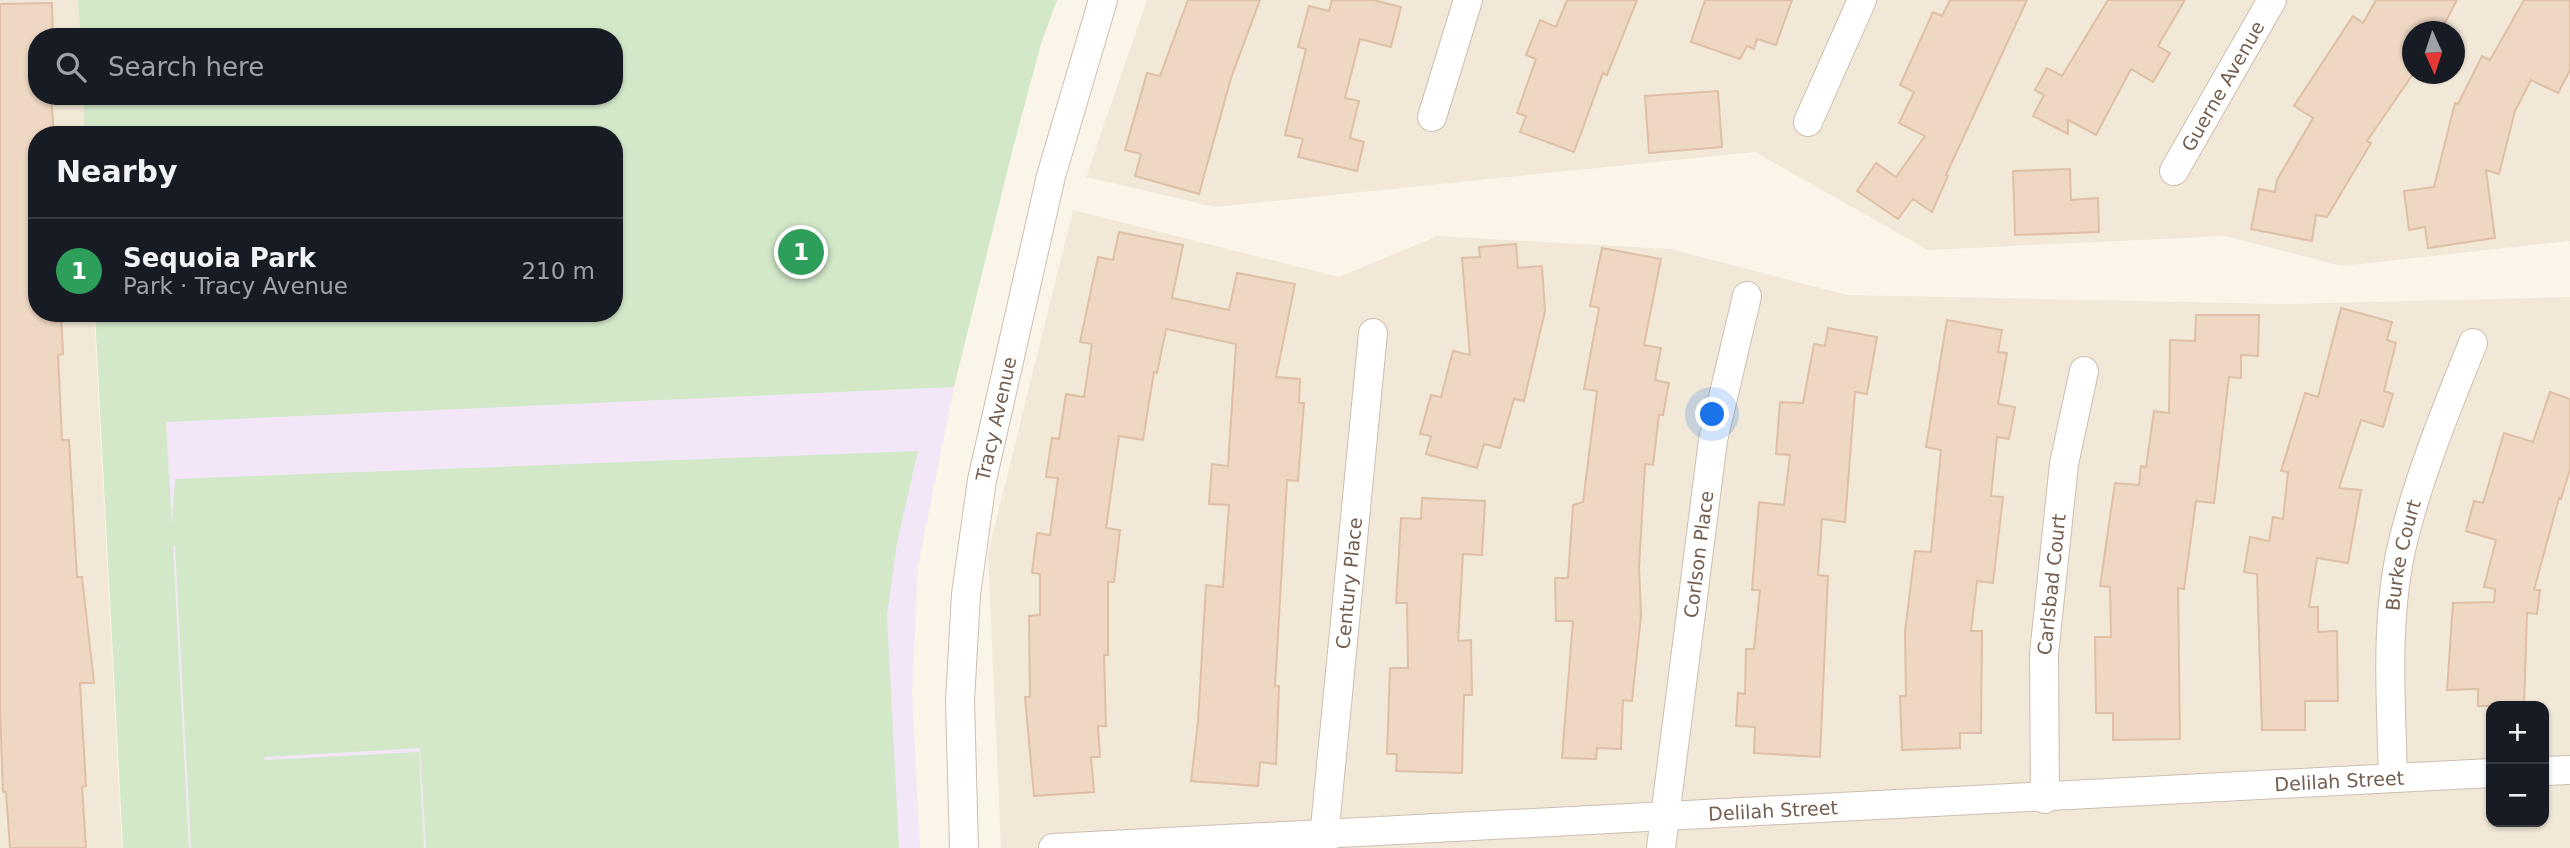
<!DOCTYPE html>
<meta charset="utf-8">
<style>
body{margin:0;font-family:"DejaVu Sans",sans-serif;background:#242831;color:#f1f3f6}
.controls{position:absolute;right:21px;bottom:21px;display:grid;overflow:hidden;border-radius:14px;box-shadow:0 2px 5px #0004}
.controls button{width:63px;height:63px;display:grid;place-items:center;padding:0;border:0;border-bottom:2px solid #363941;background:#171b24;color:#f1f3f6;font:35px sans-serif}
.compass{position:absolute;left:2402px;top:21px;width:63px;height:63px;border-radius:50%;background:#171b24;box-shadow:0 2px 5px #0004;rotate:177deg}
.you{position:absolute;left:1713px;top:415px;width:24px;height:24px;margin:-18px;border:5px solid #fff;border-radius:50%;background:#1a73e8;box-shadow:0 0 0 10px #1a73e833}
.badge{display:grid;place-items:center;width:46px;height:46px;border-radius:50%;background:#b45309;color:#fff;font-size:23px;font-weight:700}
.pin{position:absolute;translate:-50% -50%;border:4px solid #fff;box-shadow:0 2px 7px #0006}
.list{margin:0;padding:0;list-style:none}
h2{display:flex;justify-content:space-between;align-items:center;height:91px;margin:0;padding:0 28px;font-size:30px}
h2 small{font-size:23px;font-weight:400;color:#9ea1a6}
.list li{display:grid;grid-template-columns:46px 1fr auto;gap:21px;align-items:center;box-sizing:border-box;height:105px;padding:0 28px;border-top:2px solid #363941}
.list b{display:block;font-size:26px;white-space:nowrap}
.list p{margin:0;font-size:23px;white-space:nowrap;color:#9ea1a6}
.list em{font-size:23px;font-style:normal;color:#9ea1a6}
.icon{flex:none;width:38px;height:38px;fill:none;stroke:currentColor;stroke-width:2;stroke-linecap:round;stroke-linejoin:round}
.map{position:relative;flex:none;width:2570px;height:848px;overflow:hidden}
.search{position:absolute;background:#171b24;box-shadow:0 2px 5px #0004;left:28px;top:28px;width:595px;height:77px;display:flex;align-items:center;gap:18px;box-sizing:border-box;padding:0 24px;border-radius:28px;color:#9ea1a6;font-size:26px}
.panel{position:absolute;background:#171b24;box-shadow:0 2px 5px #0004;left:28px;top:126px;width:595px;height:196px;border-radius:28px}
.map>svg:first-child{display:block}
.residential{fill:#f2e8d8;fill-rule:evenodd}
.education{fill:#f2e6f7}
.green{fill:#d3e8c9}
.building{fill:#eed7c3;stroke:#dfbfa5;stroke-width:2}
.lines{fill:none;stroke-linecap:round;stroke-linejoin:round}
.minor-casing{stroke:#ccbeb0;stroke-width:30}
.minor{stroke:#fff;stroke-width:28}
.labels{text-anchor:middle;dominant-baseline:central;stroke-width:5;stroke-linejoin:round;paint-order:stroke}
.street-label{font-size:19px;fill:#735e4f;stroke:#fef9ef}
</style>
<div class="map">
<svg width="2570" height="848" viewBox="0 0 2570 848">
<rect width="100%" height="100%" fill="#fbf5e9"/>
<!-- residential -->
<path class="residential" d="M 0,0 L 78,0 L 80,37 L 37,37 L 37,96 L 83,96 L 85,135 L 37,135 L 37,313 L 94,313 L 122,848 L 0,848 Z
M 1147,0 L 2570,0 L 2570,241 L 2341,266 L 2225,236 L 1928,250 L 1755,152 L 1215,207 L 1086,177 ZM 2412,32 L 2454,32 L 2454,74 L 2412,74 Z
M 1073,210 L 1339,277 L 1437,236 L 1671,249 L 1847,295 L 2282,304 L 2570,297 L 2570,848 L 1001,848 L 988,553 ZM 2491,706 L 2544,706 L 2544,822 L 2491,822 Z"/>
<!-- education -->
<path class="education" d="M 954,387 L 918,566 L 912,692 L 920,848 L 189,848 L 166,421 Z"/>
<!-- green -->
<path class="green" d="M 78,0 L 1057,0 L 1041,44 L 1013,148 L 954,387 L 166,422 L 172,525 L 175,479 L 918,451 L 897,543 L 887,615 L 899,848 L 426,848 L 420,748 L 264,757 L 265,760 L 419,752 L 424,848 L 191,848 L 175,546 L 173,546 L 189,848 L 123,848 L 95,313 L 614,313 L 614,135 L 85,135 L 83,96 L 614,96 L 614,37 L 80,37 Z"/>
<!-- building -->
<path class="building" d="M 1188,0 L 1260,0 L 1231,78 L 1199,194 L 1135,176 L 1141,154 L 1125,150 L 1147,73 L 1160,76 Z
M 1332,0 L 1373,0 L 1401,7 L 1391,47 L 1360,39 L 1345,98 L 1359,101 L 1350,138 L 1364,142 L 1357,171 L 1298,157 L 1303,139 L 1285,135 L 1306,49 L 1298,47 L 1309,6 L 1329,11 Z
M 1567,0 L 1637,0 L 1607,75 L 1603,73 L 1574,152 L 1520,132 L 1526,116 L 1517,113 L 1536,59 L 1526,55 L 1540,20 L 1556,27 Z
M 1705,0 L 1792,0 L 1776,45 L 1757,39 L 1754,49 L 1747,46 L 1740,59 L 1691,42 Z
M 1950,0 L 2027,0 L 1946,175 L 1948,176 L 1932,212 L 1913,199 L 1898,219 L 1857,191 L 1876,163 L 1896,177 L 1925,136 L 1899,123 L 1914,92 L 1900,85 L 1933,12 L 1942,16 Z
M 2108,0 L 2185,0 L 2158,46 L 2170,53 L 2153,82 L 2131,69 L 2096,135 L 2068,120 L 2068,134 L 2033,116 L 2044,95 L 2035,90 L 2047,68 L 2062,76 Z
M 2376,0 L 2457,0 L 2440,32 L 2412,32 L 2413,74 L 2367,141 L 2371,143 L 2327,217 L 2316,215 L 2312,241 L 2251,229 L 2259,189 L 2275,192 L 2277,180 L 2313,118 L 2294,106 L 2353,16 L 2363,23 Z
M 2524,0 L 2570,0 L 2570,70 L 2558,93 L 2531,80 L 2515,111 L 2499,174 L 2486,170 L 2495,238 L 2428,248 L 2425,227 L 2409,230 L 2404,191 L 2434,187 L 2455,103 L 2458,104 L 2482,56 L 2490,60 Z
M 52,3 L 53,37 L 37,37 L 37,96 L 51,96 L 54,135 L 37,135 L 37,313 L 61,313 L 63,354 L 58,355 L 62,440 L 69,440 L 77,577 L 82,577 L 94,683 L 80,683 L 86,786 L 82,787 L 86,848 L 10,848 L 6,792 L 3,792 L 0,708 L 0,4 Z
M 1718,91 L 1722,147 L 1649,153 L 1645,96 Z
M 2070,169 L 2071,200 L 2098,198 L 2099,232 L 2015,235 L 2013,171 Z
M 1119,232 L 1183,245 L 1172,298 L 1229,310 L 1237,273 L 1295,284 L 1276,377 L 1300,379 L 1299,403 L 1304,403 L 1298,481 L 1287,480 L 1275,686 L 1279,686 L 1276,764 L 1260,762 L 1258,786 L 1191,781 L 1198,722 L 1206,585 L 1223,587 L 1229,505 L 1209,504 L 1212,464 L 1228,466 L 1236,344 L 1166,329 L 1157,373 L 1154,372 L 1143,440 L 1119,436 L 1106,528 L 1120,530 L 1114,582 L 1108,582 L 1108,655 L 1104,655 L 1106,726 L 1098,726 L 1100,757 L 1091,757 L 1094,792 L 1034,796 L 1025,697 L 1030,697 L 1029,616 L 1040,615 L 1040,574 L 1032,573 L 1037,533 L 1050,535 L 1058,478 L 1046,477 L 1052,438 L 1059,439 L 1066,394 L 1084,397 L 1092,344 L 1080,342 L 1098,257 L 1113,260 Z
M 1516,244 L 1518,268 L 1542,266 L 1545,311 L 1524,401 L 1514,399 L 1500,448 L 1484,444 L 1477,468 L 1426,454 L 1431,436 L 1420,434 L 1431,395 L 1441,397 L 1453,351 L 1470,355 L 1462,258 L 1480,257 L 1479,247 Z
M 1602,248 L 1661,259 L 1644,345 L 1661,348 L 1655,380 L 1669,383 L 1663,415 L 1659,415 L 1653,465 L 1645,464 L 1639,567 L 1641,616 L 1632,701 L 1623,700 L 1621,749 L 1597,748 L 1596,759 L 1562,758 L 1573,621 L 1556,621 L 1555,578 L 1568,578 L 1573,505 L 1583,502 L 1597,391 L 1584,389 L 1599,308 L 1590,306 Z
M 2341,308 L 2392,322 L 2387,340 L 2396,343 L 2384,391 L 2393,394 L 2383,427 L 2361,420 L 2339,488 L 2361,490 L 2348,563 L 2317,558 L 2309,607 L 2318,607 L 2318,632 L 2337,631 L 2338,701 L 2305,701 L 2305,730 L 2262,730 L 2257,574 L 2244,572 L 2250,537 L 2269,541 L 2273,517 L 2283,519 L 2288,472 L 2281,471 L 2305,393 L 2318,397 Z
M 2196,315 L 2259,315 L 2258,356 L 2241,355 L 2241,378 L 2229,377 L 2214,503 L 2196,501 L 2184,589 L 2178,588 L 2180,739 L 2113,740 L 2113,713 L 2096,713 L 2095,637 L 2111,637 L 2110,587 L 2100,586 L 2115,483 L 2139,485 L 2141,466 L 2146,467 L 2154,411 L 2169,413 L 2170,340 L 2195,341 Z
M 1947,320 L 2002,330 L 1998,352 L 2007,353 L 1998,404 L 2015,407 L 2009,439 L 1997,437 L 1991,496 L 2003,497 L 1993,583 L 1977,581 L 1971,631 L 1982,631 L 1981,733 L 1960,733 L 1960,748 L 1902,750 L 1900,696 L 1906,696 L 1905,632 L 1915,551 L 1931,552 L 1941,450 L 1926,447 Z
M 1828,328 L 1877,337 L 1867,394 L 1855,392 L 1845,522 L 1822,519 L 1818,575 L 1828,576 L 1820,757 L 1754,753 L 1755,727 L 1736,726 L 1738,693 L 1745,694 L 1746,649 L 1754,649 L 1760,590 L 1752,590 L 1759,502 L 1784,505 L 1790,455 L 1776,454 L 1780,402 L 1803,403 L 1814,344 L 1825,346 Z
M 2550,392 L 2570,399 L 2570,469 L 2561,499 L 2559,498 L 2534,590 L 2540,590 L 2537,614 L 2527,613 L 2524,706 L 2478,706 L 2478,689 L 2447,690 L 2453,603 L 2494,602 L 2495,589 L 2484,587 L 2496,540 L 2466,531 L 2474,501 L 2483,503 L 2504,433 L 2533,442 Z
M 1422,498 L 1485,501 L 1482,555 L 1463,554 L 1458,641 L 1471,640 L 1472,695 L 1464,695 L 1462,773 L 1396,771 L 1397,754 L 1387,754 L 1390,668 L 1408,668 L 1407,603 L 1396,603 L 1401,518 L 1421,519 Z"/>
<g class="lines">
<!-- minor casing -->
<g class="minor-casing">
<g id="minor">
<path d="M 1432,117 L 1468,0"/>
<path d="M 1808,122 L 1862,0"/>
<path id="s1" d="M 2174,171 L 2272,0"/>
<path d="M 2544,771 L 2570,770"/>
<path id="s2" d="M 2393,778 C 2391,702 2385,624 2401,550 C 2416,483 2447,407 2473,343"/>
<path id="s3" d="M 2045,799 L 2044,654 L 2064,464 L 2084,371"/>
<path id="s4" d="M 964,848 L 960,701 L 966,594 L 982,480 L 1051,176 L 1103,0"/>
<path id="s5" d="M 1053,848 L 2491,773"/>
<path id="s6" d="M 1323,848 L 1373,333"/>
<path id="s7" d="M 1661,848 L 1713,440 L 1747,296"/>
</g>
</g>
<!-- minor -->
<use href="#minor" class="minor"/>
</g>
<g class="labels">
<!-- street labels -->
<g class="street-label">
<text stroke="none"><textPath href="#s1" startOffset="98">Guerne Avenue</textPath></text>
<text stroke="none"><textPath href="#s4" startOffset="432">Tracy Avenue</textPath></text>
<text stroke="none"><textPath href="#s7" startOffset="296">Corlson Place</textPath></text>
<text stroke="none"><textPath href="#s2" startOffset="224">Burke Court</textPath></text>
<text stroke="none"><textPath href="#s6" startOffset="266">Century Place</textPath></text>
<text stroke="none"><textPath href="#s3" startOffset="215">Carlsbad Court</textPath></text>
<text stroke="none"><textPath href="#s5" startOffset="1288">Delilah Street</textPath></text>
<text stroke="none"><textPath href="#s5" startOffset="721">Delilah Street</textPath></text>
</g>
</g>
</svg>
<div class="controls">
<button>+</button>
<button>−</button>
</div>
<svg class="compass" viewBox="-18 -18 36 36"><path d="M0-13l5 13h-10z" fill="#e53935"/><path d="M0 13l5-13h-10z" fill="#9ea1a6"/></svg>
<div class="you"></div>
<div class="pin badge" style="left:801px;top:252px;background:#2e9e5b">1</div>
<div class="search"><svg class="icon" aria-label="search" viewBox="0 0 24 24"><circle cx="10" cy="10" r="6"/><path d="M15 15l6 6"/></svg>Search here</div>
<section class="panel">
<h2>Nearby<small></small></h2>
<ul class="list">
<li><span class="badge" style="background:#2e9e5b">1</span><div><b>Sequoia Park</b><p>Park · Tracy Avenue</p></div><em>210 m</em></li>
</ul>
</section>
</div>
